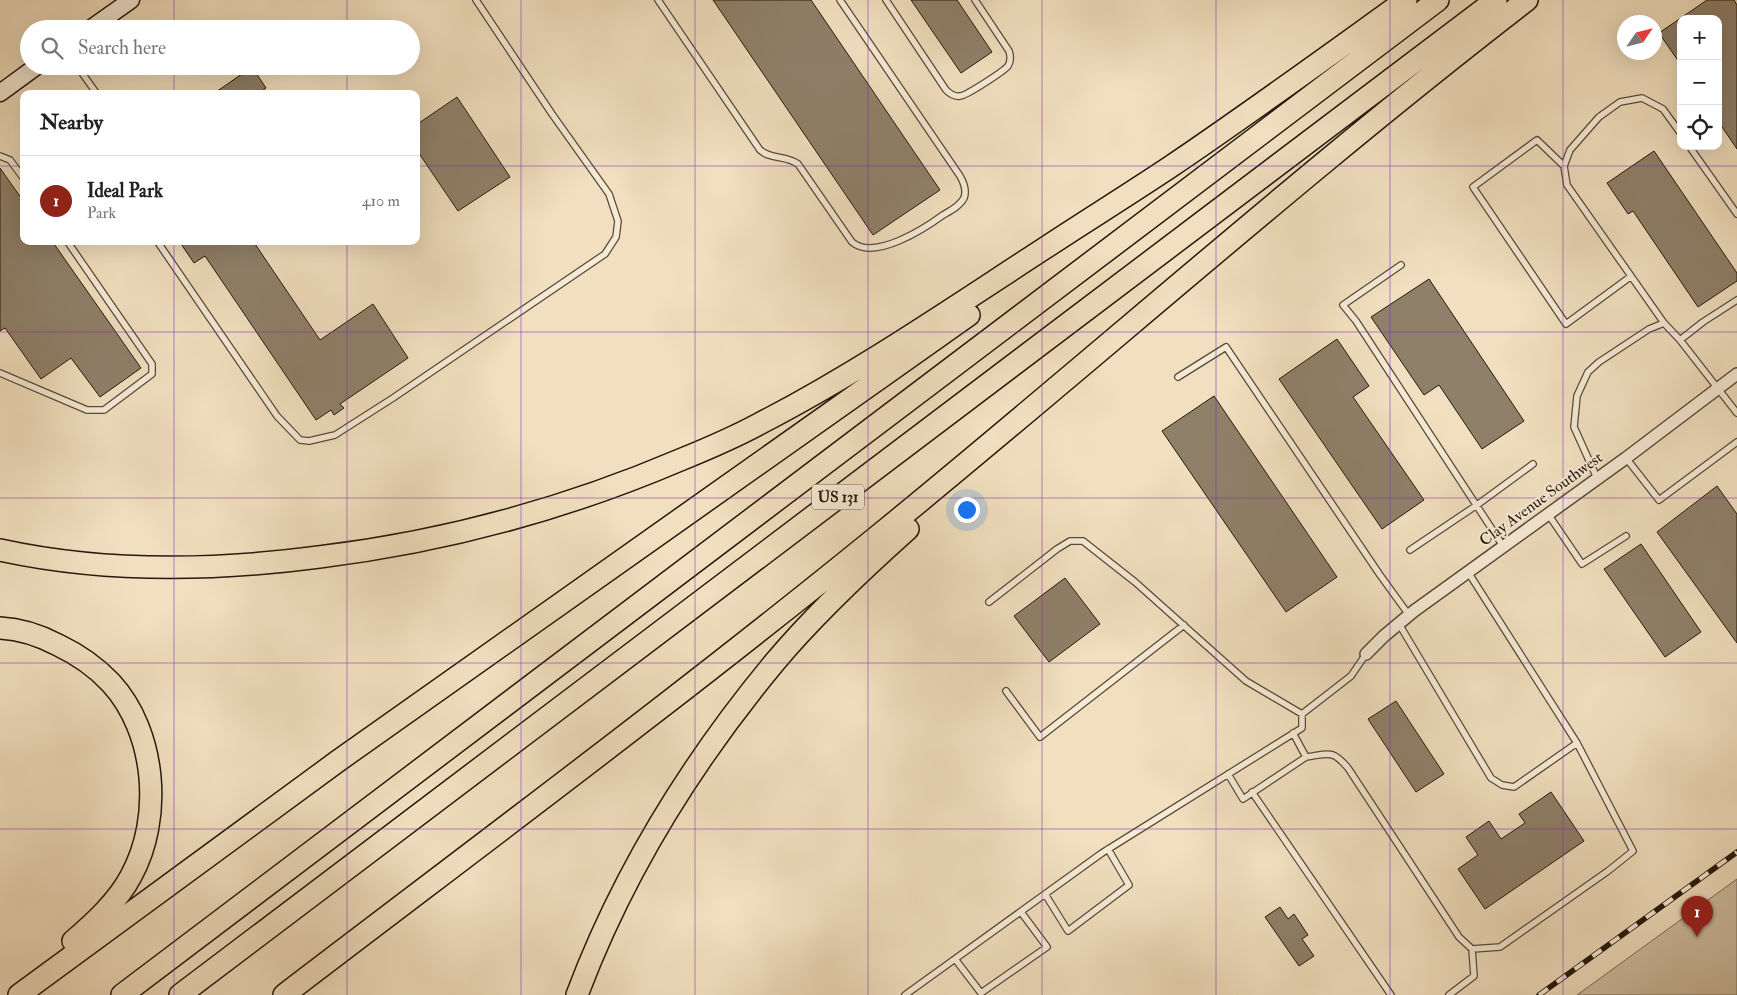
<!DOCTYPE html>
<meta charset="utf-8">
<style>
body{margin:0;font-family:"IM FELL Double Pica",serif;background:#f2f2f2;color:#222}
.controls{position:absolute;right:15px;top:15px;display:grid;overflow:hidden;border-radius:10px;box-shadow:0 5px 20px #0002}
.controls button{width:45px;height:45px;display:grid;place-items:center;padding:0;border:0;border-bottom:1px solid #e0e0e0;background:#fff;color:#222;font:25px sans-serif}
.compass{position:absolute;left:1617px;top:15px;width:45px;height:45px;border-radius:50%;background:#fff;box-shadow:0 5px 20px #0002;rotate:55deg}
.you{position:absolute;left:966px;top:509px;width:18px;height:18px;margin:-12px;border:4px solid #fff;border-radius:50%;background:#1a73e8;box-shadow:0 0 0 8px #1a73e833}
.badge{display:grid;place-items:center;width:32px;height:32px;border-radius:50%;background:#8f2418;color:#fff;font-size:16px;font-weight:700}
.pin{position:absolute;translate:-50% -41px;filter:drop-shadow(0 1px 2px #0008)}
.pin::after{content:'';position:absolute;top:26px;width:18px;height:15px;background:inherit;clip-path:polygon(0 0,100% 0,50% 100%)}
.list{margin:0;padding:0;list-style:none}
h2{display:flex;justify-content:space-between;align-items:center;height:65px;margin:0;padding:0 20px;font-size:21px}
h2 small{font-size:16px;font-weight:400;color:#767676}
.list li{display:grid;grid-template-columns:32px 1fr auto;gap:15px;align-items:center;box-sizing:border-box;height:90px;padding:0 20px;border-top:1px solid #e0e0e0}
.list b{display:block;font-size:19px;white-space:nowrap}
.list p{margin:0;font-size:16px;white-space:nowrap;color:#767676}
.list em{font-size:16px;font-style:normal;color:#767676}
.icon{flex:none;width:28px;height:28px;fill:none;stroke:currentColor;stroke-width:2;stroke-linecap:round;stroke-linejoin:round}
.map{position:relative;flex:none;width:1737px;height:995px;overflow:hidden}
.search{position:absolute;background:#fff;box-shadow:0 5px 20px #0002;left:20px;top:20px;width:400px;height:55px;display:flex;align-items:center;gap:12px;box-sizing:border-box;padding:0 18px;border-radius:28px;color:#767676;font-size:19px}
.panel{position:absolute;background:#fff;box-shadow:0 5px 20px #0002;left:20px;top:90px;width:400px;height:155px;border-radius:10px}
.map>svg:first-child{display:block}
.green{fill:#cebda1;stroke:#796b57}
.building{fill:#8f806a;stroke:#24190d}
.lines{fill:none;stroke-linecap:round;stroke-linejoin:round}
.lane-casing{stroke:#574a3a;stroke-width:8}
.street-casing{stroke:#574a3a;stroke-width:14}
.secondary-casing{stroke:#24190d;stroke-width:19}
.highway-casing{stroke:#24190d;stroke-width:24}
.lane{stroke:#f6ead5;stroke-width:5.5}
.street{stroke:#f6ead5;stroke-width:11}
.secondary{stroke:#f6ead5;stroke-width:16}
.highway{stroke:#f1dfbf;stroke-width:21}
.rail-casing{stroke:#24190d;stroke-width:5.5}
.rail{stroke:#f6ead5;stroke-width:4;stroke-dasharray:11;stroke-linecap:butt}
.grid{fill:none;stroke:#7b2cbf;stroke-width:1;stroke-opacity:0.55}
.labels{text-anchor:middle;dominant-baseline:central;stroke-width:4;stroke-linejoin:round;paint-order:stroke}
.shield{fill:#f6ead5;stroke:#635849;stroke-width:1}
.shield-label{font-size:15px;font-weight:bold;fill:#24190d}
.street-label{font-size:16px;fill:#24190d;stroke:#f6ead5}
</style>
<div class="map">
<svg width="1737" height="995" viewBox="0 0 1737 995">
<rect width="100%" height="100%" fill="#f1dfbf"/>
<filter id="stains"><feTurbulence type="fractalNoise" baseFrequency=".004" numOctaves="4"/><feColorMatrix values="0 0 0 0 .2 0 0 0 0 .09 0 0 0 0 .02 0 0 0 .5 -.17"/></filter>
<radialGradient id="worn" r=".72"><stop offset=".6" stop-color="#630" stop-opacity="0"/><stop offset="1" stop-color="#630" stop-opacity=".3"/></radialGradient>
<!-- green -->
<path class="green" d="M 1737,879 L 1737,995 L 1577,995 Z"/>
<!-- building -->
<path class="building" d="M 713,0 L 811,0 L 940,190 L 873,235 Z
M 911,0 L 957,0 L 992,52 L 961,73 Z
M 1707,0 L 1734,0 L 1737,5 L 1737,149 L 1718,121 L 1718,19 L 1681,19 L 1681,65 L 1659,33 Z
M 252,67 L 266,88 L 258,94 L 213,94 Z
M 457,97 L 510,177 L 458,211 L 416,149 L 416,125 Z
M 1654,151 L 1737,273 L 1737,281 L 1698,307 L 1633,211 L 1628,214 L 1607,183 Z
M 0,168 L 24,202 L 24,241 L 52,241 L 141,368 L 100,397 L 71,358 L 41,379 L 5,328 L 0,331 Z
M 179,241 L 253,241 L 320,340 L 373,304 L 408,358 L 340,404 L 344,408 L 334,415 L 331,410 L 316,420 L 205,256 L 194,263 Z
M 1429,279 L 1524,421 L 1482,449 L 1439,385 L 1424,395 L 1371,317 Z
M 1337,339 L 1369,386 L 1353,397 L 1424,500 L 1382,529 L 1279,379 Z
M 1214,396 L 1337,577 L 1286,612 L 1162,431 Z
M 1717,486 L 1737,514 L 1737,643 L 1657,532 Z
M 1641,544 L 1701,632 L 1665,657 L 1604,569 Z
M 1065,578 L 1100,624 L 1049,662 L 1014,616 Z
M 1396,701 L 1444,774 L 1416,792 L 1368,719 Z
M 1551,792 L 1584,841 L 1485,909 L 1458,869 L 1478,855 L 1466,837 L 1489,821 L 1501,839 L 1525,823 L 1519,814 Z
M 1280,907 L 1288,919 L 1294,914 L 1308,935 L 1302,939 L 1314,956 L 1299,966 L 1265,917 Z"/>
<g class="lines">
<!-- lane casing -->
<g class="lane-casing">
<path id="lane" d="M 658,0 L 760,150 C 771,160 786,155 798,164 L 852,242 C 874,261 924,229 943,215 C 950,211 960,206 964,198 C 967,190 964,183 960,176 L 840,0
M 886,0 L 946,90 C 950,94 954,97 960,96 C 966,96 1004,71 1008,66 C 1011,61 1011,57 1009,51 L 975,0
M 77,66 L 97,94
M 1689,146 L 1737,214
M 0,156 L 10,160 L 24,179
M 1564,166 L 1537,140 L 1473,187 L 1566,324 L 1630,277
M 157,241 L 277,416 L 300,440 L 309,441 L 335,435 L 393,398 L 605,254 L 616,237 L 618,221 L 609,194 L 552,114 L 476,0
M 1401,265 L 1343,305 L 1356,321 L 1503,546
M 1664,323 L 1567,185 L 1564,166 L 1570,150 L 1599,117 L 1620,102 L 1642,98 L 1663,109 L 1681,134
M 1680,340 L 1703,322 L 1737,300
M 0,373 L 87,410 L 104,410 L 152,374 L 152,364 L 67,241
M 1178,377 L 1226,347 L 1380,575 L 1409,615
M 1626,458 L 1659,500 L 1737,442
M 1597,478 L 1574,427 L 1577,396 L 1588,372 L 1599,362 L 1649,329 L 1664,323 L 1680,340 L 1737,413
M 1548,514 L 1582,564 L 1626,536
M 1410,550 L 1477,505 L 1533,464
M 1468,572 L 1577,743
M 989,602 L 1057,549 L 1070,541 L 1083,541 L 1135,582 L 1246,681 L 1302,714 L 1351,676 L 1366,654
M 1006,691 L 1040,737 L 1184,625
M 1306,757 C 1329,754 1332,749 1348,768 L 1459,937 L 1472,949 L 1500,947 L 1608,871 L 1633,851 L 1577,743 L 1514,787 L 1502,785 L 1491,778 L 1399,624
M 1228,774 L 1243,799 L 1306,757 L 1293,733
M 1252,792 L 1391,995
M 1045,894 L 1068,931 L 1129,885 L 1108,849
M 955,959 L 981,993 L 1047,947 L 1021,912
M 905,995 L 1102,853 L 1302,728 L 1302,714
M 1449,995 L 1474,976 L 1472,949"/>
</g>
<!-- street casing -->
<g class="street-casing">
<path id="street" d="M 1366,654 L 1384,636 L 1414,611 L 1626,458 L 1737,374"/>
</g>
<!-- secondary casing -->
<g class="secondary-casing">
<path id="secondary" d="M 90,29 L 131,0
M 0,93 L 37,66"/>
</g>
<!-- highway casing -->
<g class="highway-casing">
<path id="highway" d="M 0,550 C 105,573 213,571 319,557 C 443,542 565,509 680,460 C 707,449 733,438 759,424 C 858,373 951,309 1045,248 C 1086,221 1128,195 1170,167 C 1250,113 1328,56 1406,0
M 0,628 C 20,629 41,636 58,645 C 77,654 96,667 111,683 C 156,732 163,818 131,876 C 118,901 94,923 73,941
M 19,995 L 338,761 L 969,315
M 122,995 L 1438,0
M 180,995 L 1496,0
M 284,995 C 483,843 685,693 879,535 C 1096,358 1305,171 1527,0
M 577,995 C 622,875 692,762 774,663 C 814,615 861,571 908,529"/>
</g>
<!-- lane -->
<use href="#lane" class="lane"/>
<!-- street -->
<use href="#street" class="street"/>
<!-- secondary -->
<use href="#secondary" class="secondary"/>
<!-- highway -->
<use href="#highway" class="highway"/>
<!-- rail casing -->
<g class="rail-casing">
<path id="rail" d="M 1539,995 L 1737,852"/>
</g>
<!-- rail -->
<use href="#rail" class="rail"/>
</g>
<!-- grid -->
<path class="grid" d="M 174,0 L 174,29M 347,0 L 347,29M 521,0 L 521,995M 695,0 L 695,995M 868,0 L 868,995M 1042,0 L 1042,995M 1216,0 L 1216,995M 1390,0 L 1390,995M 1563,0 L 1563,995M 174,66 L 174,94M 347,66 L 347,94M 0,166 L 24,166M 416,166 L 1737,166M 174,241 L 174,995M 347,241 L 347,995M 0,332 L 1737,332M 0,498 L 1737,498M 0,663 L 1737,663M 0,829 L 1737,829"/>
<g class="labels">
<!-- shield labels -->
<rect class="shield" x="812" y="484.5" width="52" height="25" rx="4"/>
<g class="shield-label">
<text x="838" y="497">US 131</text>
</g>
<!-- street labels -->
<g class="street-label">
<text transform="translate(1541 499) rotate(-36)">Clay Avenue Southwest</text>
</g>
</g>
<rect width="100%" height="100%" filter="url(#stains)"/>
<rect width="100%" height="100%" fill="url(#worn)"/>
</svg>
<div class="controls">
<button>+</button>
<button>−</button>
<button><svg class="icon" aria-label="locate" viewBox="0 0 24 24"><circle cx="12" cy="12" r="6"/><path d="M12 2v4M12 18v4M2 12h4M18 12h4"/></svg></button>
</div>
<svg class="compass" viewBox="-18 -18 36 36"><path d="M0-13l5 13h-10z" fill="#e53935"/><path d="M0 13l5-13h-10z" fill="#767676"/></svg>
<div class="you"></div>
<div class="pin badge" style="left:1697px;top:937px">1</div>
<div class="search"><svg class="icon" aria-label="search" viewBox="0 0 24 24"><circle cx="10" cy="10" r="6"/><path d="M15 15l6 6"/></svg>Search here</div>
<section class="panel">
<h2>Nearby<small></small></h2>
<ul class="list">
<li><span class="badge">1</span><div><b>Ideal Park</b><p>Park</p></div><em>410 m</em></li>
</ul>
</section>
</div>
